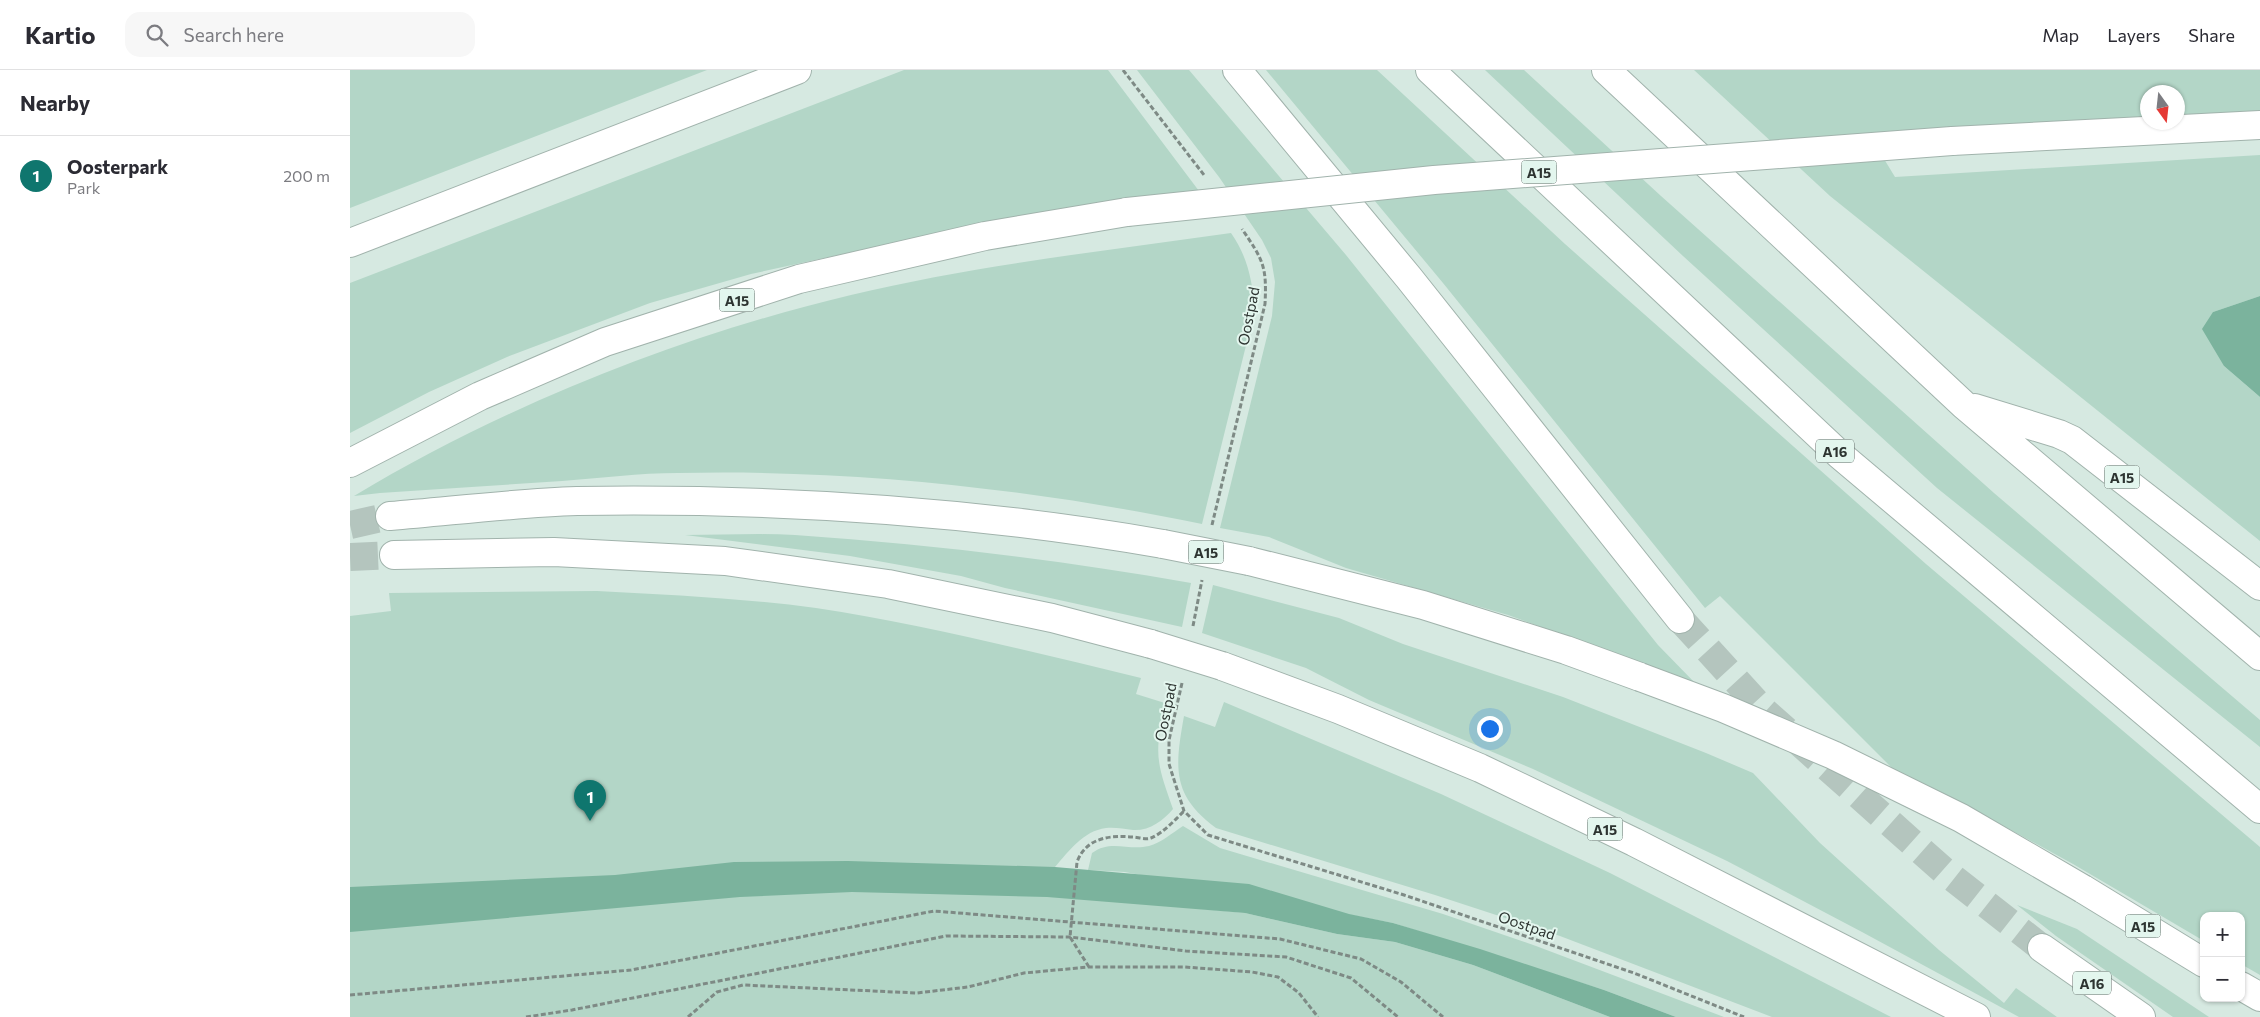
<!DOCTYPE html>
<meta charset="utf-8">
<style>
body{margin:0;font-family:Commissioner,sans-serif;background:#f7f7f7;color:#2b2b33}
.controls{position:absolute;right:15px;bottom:15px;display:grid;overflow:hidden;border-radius:10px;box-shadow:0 1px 4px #0004}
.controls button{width:45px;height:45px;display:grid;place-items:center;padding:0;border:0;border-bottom:1px solid #e1e1e2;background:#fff;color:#2b2b33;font:25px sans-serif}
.compass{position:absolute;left:1790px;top:15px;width:45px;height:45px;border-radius:50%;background:#fff;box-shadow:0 1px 4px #0004;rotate:165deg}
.you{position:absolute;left:1139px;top:658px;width:18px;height:18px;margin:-12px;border:4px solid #fff;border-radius:50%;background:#1a73e8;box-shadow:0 0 0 8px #1a73e833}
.badge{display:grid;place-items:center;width:32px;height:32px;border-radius:50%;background:#0f766e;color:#fff;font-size:16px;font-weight:700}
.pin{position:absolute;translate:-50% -41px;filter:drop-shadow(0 1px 2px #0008)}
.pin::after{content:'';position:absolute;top:26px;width:18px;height:15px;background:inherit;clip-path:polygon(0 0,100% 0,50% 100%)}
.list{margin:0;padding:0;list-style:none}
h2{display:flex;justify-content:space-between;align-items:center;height:65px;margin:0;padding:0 20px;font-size:21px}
h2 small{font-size:16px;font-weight:400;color:#7c7c81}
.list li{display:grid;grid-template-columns:32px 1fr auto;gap:15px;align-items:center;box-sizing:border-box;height:80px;padding:0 20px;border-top:1px solid #e1e1e2}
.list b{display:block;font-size:19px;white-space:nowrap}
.list p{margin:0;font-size:16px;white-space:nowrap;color:#7c7c81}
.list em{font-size:16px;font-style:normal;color:#7c7c81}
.icon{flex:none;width:28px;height:28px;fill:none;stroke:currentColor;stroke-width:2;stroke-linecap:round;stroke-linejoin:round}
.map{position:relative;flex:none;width:1910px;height:947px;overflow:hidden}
header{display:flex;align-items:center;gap:30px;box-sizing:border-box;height:70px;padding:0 25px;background:#fff;border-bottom:1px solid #e1e1e2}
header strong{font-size:24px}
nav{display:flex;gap:28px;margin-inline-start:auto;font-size:18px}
.search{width:350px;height:45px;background:#f7f7f7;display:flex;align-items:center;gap:12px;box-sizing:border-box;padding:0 18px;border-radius:15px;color:#7c7c81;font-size:19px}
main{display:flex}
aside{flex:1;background:#fff}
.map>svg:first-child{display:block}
.green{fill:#b3d6c7}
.water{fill:#7bb39d}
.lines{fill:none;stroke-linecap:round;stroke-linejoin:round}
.highway-tunnel{stroke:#b4c5be;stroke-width:28;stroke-dasharray:28 14;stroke-linecap:butt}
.highway-casing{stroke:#a1b3ac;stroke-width:30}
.path{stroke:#7e8a85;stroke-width:3;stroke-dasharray:5 2.5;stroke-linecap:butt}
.highway{stroke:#fff;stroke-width:28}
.highway-bridge-casing{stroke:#a1b3ac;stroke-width:30;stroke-linecap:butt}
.highway-bridge{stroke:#fff;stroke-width:28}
.labels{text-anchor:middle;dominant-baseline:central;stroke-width:4;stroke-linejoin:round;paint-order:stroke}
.shield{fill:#e3f6ee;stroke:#646e6a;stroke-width:1}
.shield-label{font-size:14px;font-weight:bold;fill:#2d3431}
.street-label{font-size:15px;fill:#2d3431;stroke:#e3f6ee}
</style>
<header>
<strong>Kartio</strong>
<div class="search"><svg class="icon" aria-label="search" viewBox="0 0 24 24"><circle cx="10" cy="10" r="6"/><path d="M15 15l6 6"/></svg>Search here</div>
<nav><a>Map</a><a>Layers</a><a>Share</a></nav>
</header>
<main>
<aside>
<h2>Nearby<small></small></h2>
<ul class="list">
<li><span class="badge">1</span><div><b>Oosterpark</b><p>Park</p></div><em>200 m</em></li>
</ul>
</aside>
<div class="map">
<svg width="1910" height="947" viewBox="0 0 1910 947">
<rect width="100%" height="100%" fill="#d6e9e1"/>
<!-- green -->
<path class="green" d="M 0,0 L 357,0 L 0,138 Z
M 554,0 L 758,0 L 852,125 L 626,155 L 401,204 L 300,233 L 157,287 L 79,322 L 0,363 L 0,213 Z
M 787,0 L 839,0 L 996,185 L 1308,575 L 1345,613 L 1158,545 L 996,498 L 919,467 L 870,458 L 922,246 L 925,212 L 921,188 L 912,170 L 869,107 Z
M 916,0 L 1027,0 L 1215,174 L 1576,494 L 1910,777 L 1910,905 L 1891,894 L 1891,846 L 1854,846 L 1854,871 L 1723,794 L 1650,754 L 1546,702 L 1370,526 L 1355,538 L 1093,213 Z
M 1135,0 L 1174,0 L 1311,126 L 1644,423 L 1910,650 L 1910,677 L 1587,418 L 1333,186 Z
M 1344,0 L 1910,0 L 1910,44 L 1828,48 L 1828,22 L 1798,22 L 1797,49 L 1520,66 L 1545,107 L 1910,85 L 1910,226 L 1863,242 L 1874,296 L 1910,327 L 1910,471 L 1480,126 Z
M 881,163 C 898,187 902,211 905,239 L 852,454 C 682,419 502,399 328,403 C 289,403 251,408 212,411 C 151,415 90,419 30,423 L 4,426 C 153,336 332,265 501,225 C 626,195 754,181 881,163 Z
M 335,465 C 372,465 409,463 445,465 C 578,474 710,490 841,513 L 832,557 L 655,518 L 611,506 L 500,486 Z
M 863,515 L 989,548 L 1053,574 L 1213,627 L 1356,683 L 1403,703 L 1470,773 L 1511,810 L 1589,880 L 1654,933 L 1666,918 L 1707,947 L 1669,947 L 1512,862 L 1377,791 L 1183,699 L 1019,630 L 956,598 L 852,563 Z
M 247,521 C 320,525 393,528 466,538 C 576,555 683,582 791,608 L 786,624 L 818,634 C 802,680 807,694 823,739 C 813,751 799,761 783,760 C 774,759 765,757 756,758 C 733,761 719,781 705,797 L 675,797 L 853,839 L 895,843 L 987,864 L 1045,872 L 1123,895 L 1260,947 L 0,947 L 0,546 L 41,541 L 39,523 Z
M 874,632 L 1091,724 L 1260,803 L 1541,947 L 1422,947 L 1210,866 L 1085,825 L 866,758 C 821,725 825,697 834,646 L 865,657 Z
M 833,756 L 870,778 L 1093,844 L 1186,876 L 1374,947 L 1326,947 L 1254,920 L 1043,853 L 775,802 L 738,800 L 742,783 C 761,769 778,781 799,776 C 811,773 822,763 833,756 Z
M 1667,835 L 1727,859 L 1859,947 L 1823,947 L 1706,866 Z"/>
<!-- water -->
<path class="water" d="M 1910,226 L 1910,327 L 1874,296 L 1852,259 L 1863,242 Z
M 498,791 L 705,797 L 899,814 L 999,844 L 1043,853 L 1130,879 L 1254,920 L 1326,947 L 1260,947 L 1123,895 L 1045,872 L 987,864 L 895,843 L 697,827 L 502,822 L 390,827 L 0,862 L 0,817 L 265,805 L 384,792 Z"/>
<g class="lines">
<!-- highway-tunnel -->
<path class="highway-tunnel" d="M 0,455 L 40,446
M 0,487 L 44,485
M 1330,549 L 1414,641 L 1594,801 L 1692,878"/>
<!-- highway casing -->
<g class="highway-casing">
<path id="highway" d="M 887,0 L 1059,208 L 1330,549
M 1080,0 L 1490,385 L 1910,739
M 1256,0 L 1614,335 L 1910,586
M 1602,71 L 1910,55
M 0,173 L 447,0
M 1625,338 L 1709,364 L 1722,370 L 1910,516
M 0,393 L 130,326 L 255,272 L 449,209 L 635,166 L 777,142
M 40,446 C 102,441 165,433 227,431 C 423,428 619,440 813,474
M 44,485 L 204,482 L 375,491 L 538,514 L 702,548 L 801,574
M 899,491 L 1073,535 L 1216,580 L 1290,607
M 872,596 L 988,639 L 1130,698 L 1284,772 L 1626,947
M 1733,819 L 1854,893
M 1692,878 L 1791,947
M 1891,916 L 1910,927"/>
</g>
<!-- path -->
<path class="path" d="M 773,0 L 854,105
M 862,455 L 915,234 C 917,196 913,190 892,159
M 843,556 L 852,510
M 832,613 L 819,670 L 819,694 L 834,741 L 858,765 L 1054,825 L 1284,903 L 1394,947
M 739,897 L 720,867 L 727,792 C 736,768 759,765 782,767 C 787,767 796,770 801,768 C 813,763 825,750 834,741
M 0,925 L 281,900 L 584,841 L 930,869 L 1011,889 L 1051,912 L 1093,947
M 176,947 L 222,940 L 596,866 L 720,867 L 836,881 L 936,887 L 1001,908 L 1048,947
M 338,947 L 367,922 L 393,915 L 567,923 L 618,917 L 674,903 L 739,897 L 835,897 L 902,902 L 928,907 L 949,923 L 968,947"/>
<!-- highway -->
<use href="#highway" class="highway"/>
<!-- highway-bridge casing -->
<g class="highway-bridge-casing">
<path id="highway-bridge" d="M 777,142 L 1084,110 L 1602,71
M 813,474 L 899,491
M 801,574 L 872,596
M 1290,607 L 1373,638 L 1483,685 L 1611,748 L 1733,819"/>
</g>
<!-- highway-bridge -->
<use href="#highway-bridge" class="highway-bridge"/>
</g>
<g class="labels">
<!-- shield labels -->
<g class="shield">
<rect x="1171.5" y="90.5" width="35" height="23" rx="4"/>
<rect x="369.5" y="218.5" width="35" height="23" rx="4"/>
<rect x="1466" y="369.5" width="38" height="23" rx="4"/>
<rect x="1754.5" y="395.5" width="35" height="23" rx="4"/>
<rect x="838.5" y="470.5" width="35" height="23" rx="4"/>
<rect x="1237.5" y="747.5" width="35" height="23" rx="4"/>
<rect x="1775.5" y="844.5" width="35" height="23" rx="4"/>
<rect x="1723" y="901.5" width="38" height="23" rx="4"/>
</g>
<g class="shield-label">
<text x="1189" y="102">A15</text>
<text x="387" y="230">A15</text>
<text x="1485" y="381">A16</text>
<text x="1772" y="407">A15</text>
<text x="856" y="482">A15</text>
<text x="1255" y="759">A15</text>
<text x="1793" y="856">A15</text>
<text x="1742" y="913">A16</text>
</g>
<!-- street labels -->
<g class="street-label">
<text transform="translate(898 246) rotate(-79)">Oostpad</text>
<text transform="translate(815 642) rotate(-79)">Oostpad</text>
<text transform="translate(1177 855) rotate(19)">Oostpad</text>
</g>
</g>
</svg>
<div class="controls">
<button>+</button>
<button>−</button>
</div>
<svg class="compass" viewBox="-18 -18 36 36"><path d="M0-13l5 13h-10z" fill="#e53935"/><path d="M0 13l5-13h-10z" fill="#7c7c81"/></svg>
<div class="you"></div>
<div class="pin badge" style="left:240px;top:751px">1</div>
</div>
</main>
